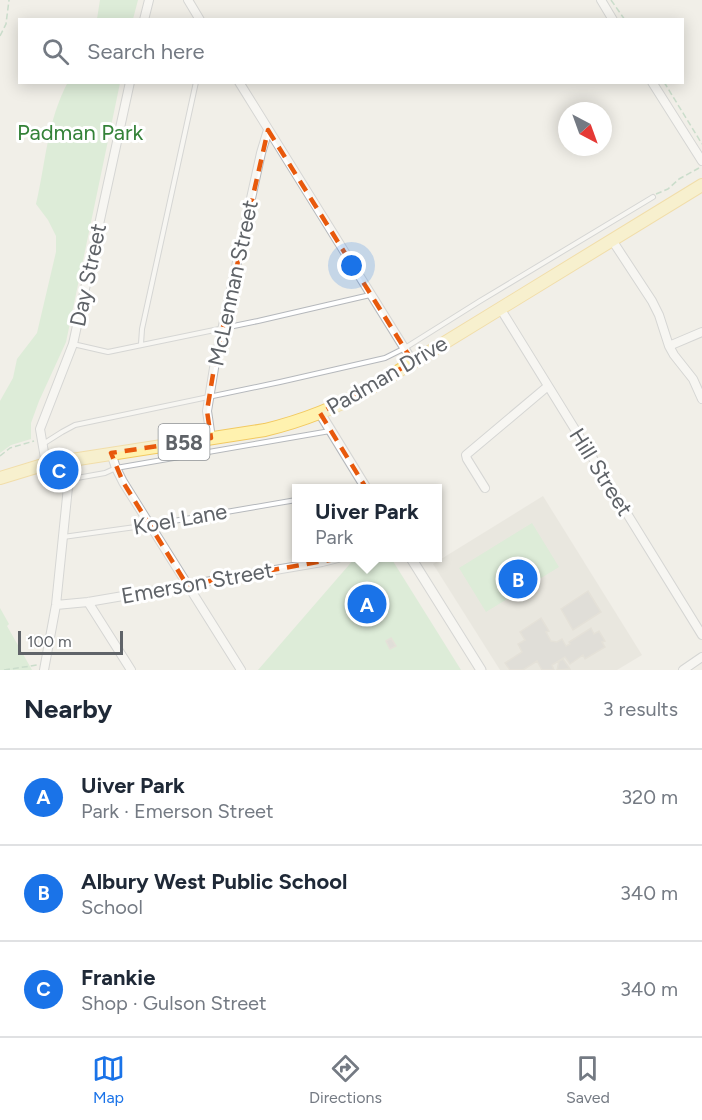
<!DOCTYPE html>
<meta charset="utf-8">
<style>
body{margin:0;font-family:Figtree,sans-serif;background:#f6f6f7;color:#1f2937}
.compass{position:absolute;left:558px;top:102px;width:54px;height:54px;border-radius:50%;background:#fff;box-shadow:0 3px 15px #0003;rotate:139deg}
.scale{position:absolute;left:18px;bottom:15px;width:105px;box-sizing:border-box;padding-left:6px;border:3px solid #5f6368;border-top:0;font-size:16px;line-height:21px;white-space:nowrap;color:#5f6368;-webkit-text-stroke:4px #fff;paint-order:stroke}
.you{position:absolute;left:352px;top:266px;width:21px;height:21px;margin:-15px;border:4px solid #fff;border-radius:50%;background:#1a73e8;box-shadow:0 0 0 9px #1a73e833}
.badge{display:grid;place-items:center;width:39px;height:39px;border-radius:50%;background:#1a73e8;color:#fff;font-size:20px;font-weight:700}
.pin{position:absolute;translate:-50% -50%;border:3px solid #fff;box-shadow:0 2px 6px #0006}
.popup{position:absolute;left:292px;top:484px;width:150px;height:78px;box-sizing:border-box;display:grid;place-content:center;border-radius:0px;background:#fff;filter:drop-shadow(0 2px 4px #0005);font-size:20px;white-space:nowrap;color:#747a83}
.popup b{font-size:22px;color:#1f2937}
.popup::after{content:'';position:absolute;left:50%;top:100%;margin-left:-12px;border:12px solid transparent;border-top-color:#fff}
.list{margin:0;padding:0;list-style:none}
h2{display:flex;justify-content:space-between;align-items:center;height:78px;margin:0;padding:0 24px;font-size:26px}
h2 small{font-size:20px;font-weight:400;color:#747a83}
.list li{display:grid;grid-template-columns:39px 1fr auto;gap:18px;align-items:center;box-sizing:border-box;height:96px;padding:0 24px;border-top:2px solid #e0e1e3}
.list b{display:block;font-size:22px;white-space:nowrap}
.list p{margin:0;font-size:20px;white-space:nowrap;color:#747a83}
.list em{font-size:20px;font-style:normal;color:#747a83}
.icon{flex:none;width:33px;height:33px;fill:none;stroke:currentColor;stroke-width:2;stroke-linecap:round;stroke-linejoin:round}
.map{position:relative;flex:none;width:702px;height:670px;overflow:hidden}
.search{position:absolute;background:#fff;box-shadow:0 3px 15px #0003;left:18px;right:18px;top:18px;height:66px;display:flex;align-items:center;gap:15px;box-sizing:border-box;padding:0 21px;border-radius:0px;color:#747a83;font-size:22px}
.sheet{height:366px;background:#fff}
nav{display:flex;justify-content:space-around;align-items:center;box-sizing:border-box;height:84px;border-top:2px solid #e0e1e3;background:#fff;font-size:16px;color:#747a83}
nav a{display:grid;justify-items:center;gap:3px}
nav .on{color:#1a73e8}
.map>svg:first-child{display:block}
.education{fill:#e1ded6}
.green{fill:#c5e8c5}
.building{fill:#cccac5;stroke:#d6d1c6;stroke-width:1.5}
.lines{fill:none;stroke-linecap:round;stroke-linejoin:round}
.service-casing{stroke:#b5b8bc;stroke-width:6}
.minor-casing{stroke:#b5b8bc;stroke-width:10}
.tertiary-casing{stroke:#b5b8bc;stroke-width:11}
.primary-casing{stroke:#f2c960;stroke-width:14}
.path{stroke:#9cc7a9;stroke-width:1.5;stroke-dasharray:6 3;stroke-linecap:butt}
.service{stroke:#fff;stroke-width:4}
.minor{stroke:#fff;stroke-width:8}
.tertiary{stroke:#fff;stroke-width:9}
.primary{stroke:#fff2af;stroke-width:12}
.marked{fill:none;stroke:#e8590c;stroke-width:4.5;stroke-dasharray:12 8;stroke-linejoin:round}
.labels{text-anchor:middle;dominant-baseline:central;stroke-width:6;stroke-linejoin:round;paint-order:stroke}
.shield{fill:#fff;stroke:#8f9295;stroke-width:1.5}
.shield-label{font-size:21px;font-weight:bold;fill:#5f6368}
.park-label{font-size:22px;fill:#348238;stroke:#fff}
.street-label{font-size:22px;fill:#5f6368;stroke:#fff}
</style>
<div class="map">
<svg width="702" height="670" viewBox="0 0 702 670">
<rect width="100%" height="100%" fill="#f1efe8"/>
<!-- education -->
<path class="education" d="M 543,496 L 642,655 L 617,670 L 500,670 L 433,564 Z"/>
<!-- green -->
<path class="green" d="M 100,0 L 138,0 L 133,19 L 97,19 Z
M 68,82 L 120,83 L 66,342 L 39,401 L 31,423 L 31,439 L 11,445 L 0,453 L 0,401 L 13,378 L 17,359 L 37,333 L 56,252 L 56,236 L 48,220 L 36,204 C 46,162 47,121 68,82 Z
M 532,523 L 559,567 L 486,612 L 459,568 Z
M 355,558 L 391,558 L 461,670 L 258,670 Z
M 0,608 L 9,624 L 7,626 L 32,670 L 0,670 Z"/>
<!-- building -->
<path class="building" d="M 588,591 L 601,612 L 573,630 L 561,609 Z
M 541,618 L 549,631 L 546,632 L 551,641 L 557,642 L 562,639 L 566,646 L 570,644 L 569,642 L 591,628 L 594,634 L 599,631 L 605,641 L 602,642 L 605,647 L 585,659 L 583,655 L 570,664 L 565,657 L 552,665 L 554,670 L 542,670 L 537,661 L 523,670 L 510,670 L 505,663 L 522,652 L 518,644 L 525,640 L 520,632 Z
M 391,638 L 396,646 L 390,649 L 386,641 Z
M 563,659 L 570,669 L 557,670 L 559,661 Z"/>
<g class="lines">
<!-- service casing -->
<g class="service-casing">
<path id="service" d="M 73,344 L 108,352 L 258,321 L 370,295
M 141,344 L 142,329 L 196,82
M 43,444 L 62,432 L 75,425 L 280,382 L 385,358 L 405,348 L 480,301 L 653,197
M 68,487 L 77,478 L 105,473 L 116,468 L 330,431
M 354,488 L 363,486
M 63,537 L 150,525 L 296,500"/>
</g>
<!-- minor casing -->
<g class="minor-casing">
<path id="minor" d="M 188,0 L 200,20
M 601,0 L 613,20
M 144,20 L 149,0
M 239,82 L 413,362
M 652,82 L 702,161
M 612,240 L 652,301 L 659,315 L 669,346 L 674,355 L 693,379 L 702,399
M 500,308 L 702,635
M 669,346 L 702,332
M 211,438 L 207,411 L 215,362 L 261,153 L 268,130
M 111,453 L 116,468 L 123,482 L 241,670
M 485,488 L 467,459 L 466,455 L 548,386
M 88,602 L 131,670
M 56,605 L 88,602 L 322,562 L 338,558
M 44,670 L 56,605 L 68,487 L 56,482 L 46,464 L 40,429 L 73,344 L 130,82
M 683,670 L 702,657"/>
</g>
<!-- tertiary casing -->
<g class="tertiary-casing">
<path id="tertiary" d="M 320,413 L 366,488
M 411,558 L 481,670"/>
</g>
<!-- primary casing -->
<g class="primary-casing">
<path id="primary" d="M 0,478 L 46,464 L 265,430 C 302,421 336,408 369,389 L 702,185"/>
</g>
<!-- path -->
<path class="path" d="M 611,0 L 625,20
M 0,36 L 6,24 L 9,0
M 664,82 L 702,144
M 656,194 L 668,189 L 679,179 L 699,168
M 0,456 L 10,448 L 34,441
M 4,670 L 37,665"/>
<!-- service -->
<use href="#service" class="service"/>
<!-- minor -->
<use href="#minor" class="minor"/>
<!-- tertiary -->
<use href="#tertiary" class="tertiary"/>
<!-- primary -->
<use href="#primary" class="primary"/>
</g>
<!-- marked area -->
<path d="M0 0H702V670H0ZM 268,130 L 413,362 L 320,413 L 382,514 L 335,559 L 187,585 L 123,482 L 111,453 L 211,438 L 207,411 L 215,362 Z" fill="#f1efe8" fill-opacity=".55" fill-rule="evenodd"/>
<path class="marked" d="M 268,130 L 413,362 L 320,413 L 382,514 L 335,559 L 187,585 L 123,482 L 111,453 L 211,438 L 207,411 L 215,362 Z"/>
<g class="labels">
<!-- shield labels -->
<rect class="shield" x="158.5" y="424" width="51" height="36" rx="4.5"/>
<g class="shield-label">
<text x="184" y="442">B58</text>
</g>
<!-- park labels -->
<g class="park-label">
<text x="80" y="132">Padman Park</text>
</g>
<!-- street labels -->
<g class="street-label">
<text transform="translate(88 275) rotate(-78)">Day Street</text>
<text transform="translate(233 283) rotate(-78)">McLennan Street</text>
<text transform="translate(387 375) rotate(-30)">Padman Drive</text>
<text transform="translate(601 472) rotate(58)">Hill Street</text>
<text transform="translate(180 519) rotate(-10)">Koel Lane</text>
<text transform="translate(197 583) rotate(-10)">Emerson Street</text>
</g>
</g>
</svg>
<svg class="compass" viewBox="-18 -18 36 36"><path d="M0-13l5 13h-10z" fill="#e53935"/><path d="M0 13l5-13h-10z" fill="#747a83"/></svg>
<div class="scale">100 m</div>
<div class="you"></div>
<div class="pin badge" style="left:367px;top:604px">A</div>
<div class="popup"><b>Uiver Park</b>Park</div>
<div class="pin badge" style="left:518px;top:579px">B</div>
<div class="pin badge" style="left:59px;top:470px">C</div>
<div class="search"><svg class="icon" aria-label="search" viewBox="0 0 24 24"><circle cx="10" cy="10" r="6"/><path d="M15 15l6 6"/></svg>Search here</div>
</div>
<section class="sheet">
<h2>Nearby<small>3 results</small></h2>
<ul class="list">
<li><span class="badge">A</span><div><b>Uiver Park</b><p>Park · Emerson Street</p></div><em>320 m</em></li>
<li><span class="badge">B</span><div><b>Albury West Public School</b><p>School</p></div><em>340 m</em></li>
<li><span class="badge">C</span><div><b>Frankie</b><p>Shop · Gulson Street</p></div><em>340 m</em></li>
</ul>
</section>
<nav>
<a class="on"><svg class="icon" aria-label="map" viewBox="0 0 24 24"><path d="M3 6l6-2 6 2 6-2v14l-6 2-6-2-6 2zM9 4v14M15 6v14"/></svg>Map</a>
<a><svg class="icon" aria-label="directions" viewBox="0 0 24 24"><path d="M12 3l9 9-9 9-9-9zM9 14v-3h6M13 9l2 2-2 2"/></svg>Directions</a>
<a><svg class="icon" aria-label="saved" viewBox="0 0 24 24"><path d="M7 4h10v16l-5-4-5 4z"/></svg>Saved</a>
</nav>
